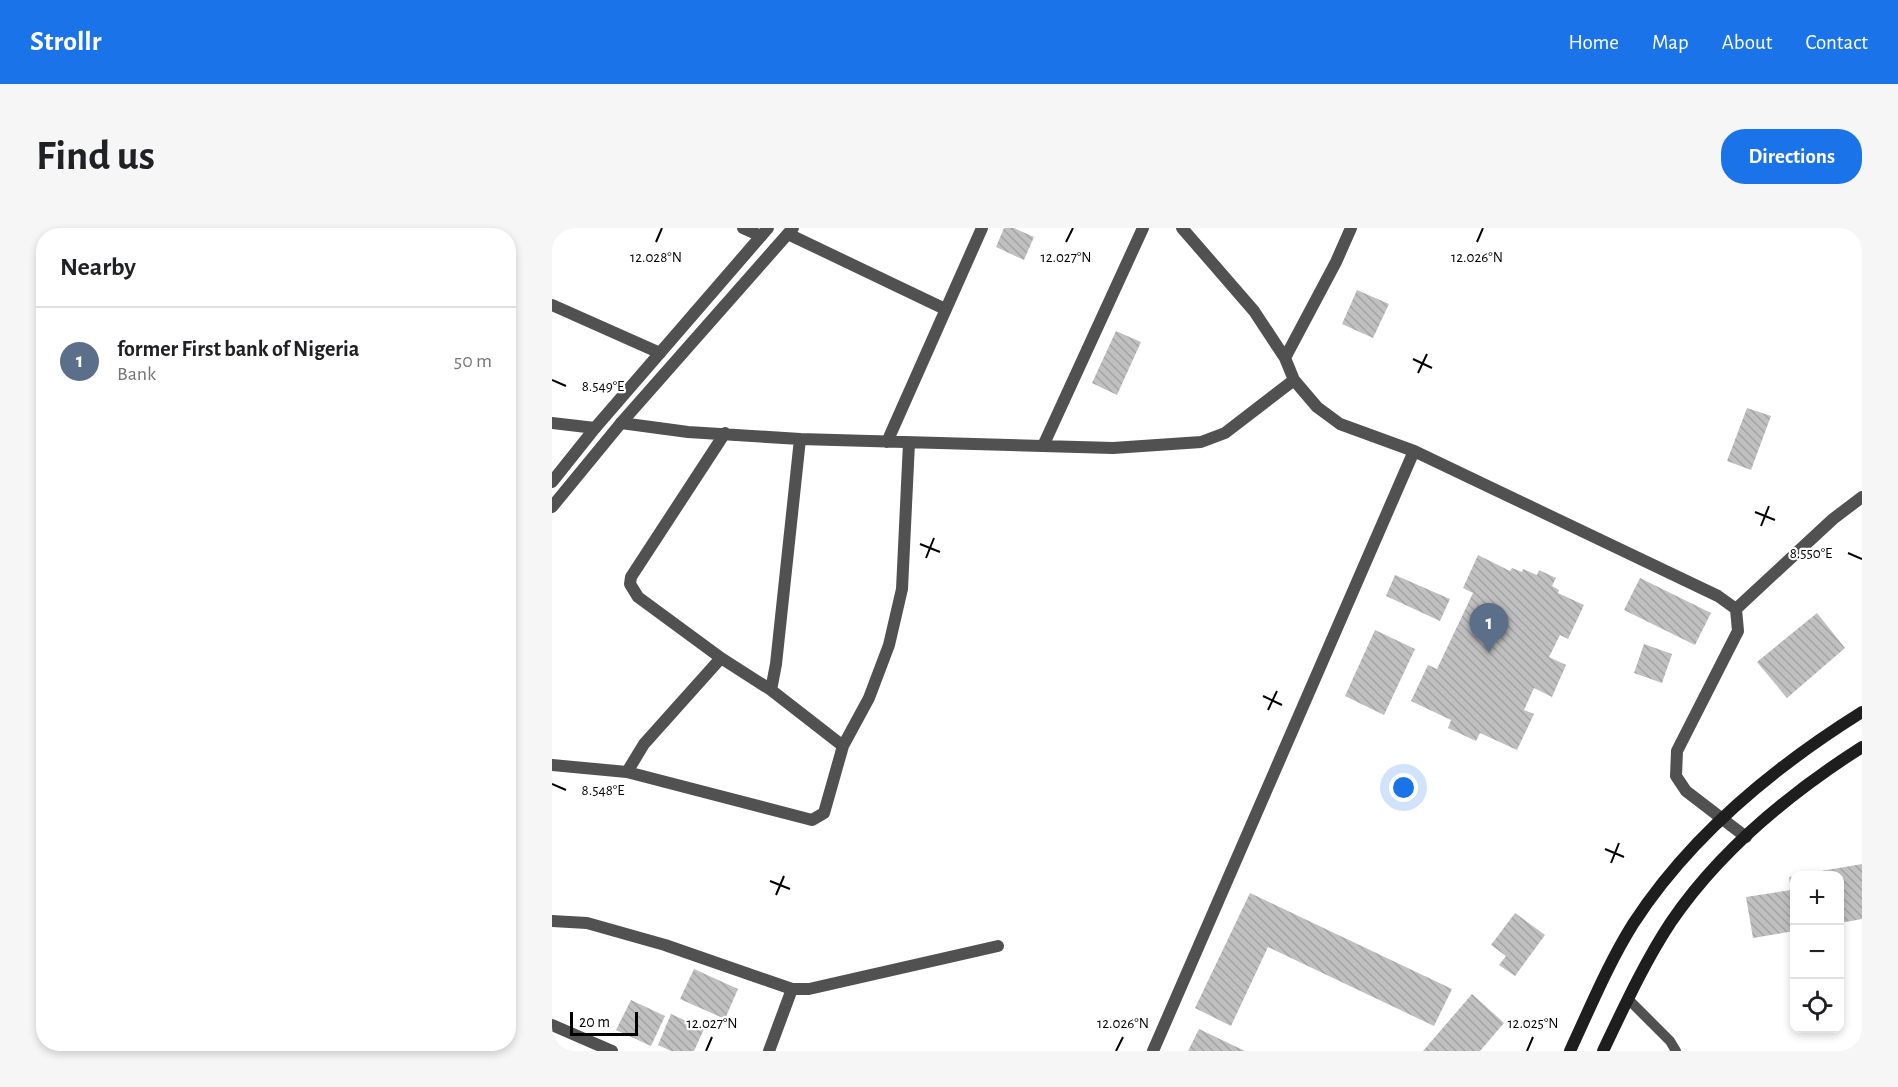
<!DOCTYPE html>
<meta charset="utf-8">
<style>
body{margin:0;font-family:"Alegreya Sans",sans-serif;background:#f6f6f6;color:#202124}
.controls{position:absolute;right:18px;bottom:18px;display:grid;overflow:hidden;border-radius:12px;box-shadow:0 3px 9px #0003}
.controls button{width:54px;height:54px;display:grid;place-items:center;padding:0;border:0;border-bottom:2px solid #e0e0e0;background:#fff;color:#202124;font:30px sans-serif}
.scale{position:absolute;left:18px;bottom:15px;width:68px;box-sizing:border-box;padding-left:6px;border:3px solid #000;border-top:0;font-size:16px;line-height:21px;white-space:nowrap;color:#000;-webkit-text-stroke:4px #fff;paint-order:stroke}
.you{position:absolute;left:852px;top:560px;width:21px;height:21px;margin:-15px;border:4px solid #fff;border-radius:50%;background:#1a73e8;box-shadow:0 0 0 9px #1a73e833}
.badge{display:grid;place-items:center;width:39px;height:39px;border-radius:50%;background:#1a73e8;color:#fff;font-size:20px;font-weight:700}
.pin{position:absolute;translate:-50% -50px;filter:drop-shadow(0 2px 3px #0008)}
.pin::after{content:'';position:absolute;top:32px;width:21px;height:18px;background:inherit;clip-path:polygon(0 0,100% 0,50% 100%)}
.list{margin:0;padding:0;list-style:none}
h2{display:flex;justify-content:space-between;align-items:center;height:78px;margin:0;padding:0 24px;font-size:26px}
h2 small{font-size:20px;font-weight:400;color:#757577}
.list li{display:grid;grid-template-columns:39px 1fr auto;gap:18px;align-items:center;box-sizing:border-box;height:108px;padding:0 24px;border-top:2px solid #e0e0e0}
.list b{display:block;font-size:22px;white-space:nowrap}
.list p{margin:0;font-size:20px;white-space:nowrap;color:#757577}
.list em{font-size:20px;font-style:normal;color:#757577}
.icon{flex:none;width:33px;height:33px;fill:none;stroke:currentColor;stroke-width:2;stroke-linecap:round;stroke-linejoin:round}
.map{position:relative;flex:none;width:1310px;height:823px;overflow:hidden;border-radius:24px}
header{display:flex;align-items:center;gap:36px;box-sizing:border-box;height:84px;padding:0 30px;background:#1a73e8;color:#fff}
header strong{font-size:28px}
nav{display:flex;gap:33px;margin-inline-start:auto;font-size:21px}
.intro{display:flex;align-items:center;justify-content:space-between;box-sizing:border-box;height:144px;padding:0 36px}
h1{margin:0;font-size:42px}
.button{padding:15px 27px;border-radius:24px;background:#1a73e8;color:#fff;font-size:21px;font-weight:700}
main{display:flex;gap:36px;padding:0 36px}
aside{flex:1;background:#fff;border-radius:24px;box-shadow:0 3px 9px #0003}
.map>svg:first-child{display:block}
.building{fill:url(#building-back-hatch)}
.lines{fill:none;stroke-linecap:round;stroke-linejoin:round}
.service{stroke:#515151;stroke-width:10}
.minor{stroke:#515151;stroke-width:12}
.tertiary{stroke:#515151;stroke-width:12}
.secondary{stroke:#1e1e1e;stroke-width:12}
.ticks{fill:none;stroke:#000;stroke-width:2}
.ticks-label{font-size:15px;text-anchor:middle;fill:#000;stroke:#fff;stroke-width:4.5;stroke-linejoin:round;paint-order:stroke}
</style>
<header>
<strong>Strollr</strong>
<nav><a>Home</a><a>Map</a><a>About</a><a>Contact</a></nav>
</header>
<div class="intro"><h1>Find us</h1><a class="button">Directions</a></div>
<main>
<aside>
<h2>Nearby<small></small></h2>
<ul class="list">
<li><span class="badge" style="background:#5c6f8a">1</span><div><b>former First bank of Nigeria</b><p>Bank</p></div><em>50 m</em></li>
</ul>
</aside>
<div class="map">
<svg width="1310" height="823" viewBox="0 0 1310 823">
<defs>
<pattern id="building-back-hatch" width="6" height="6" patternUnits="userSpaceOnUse" patternTransform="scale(1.5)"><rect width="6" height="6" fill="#c0c0c0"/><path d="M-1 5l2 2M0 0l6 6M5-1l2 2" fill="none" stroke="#a3a3a3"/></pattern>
</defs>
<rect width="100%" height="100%" fill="#fff"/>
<!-- building -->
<path class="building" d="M 452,0 L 462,0 L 482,9 L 472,32 L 444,19 Z
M 805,62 L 837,76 L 821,110 L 790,96 Z
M 564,103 L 589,114 L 565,167 L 540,155 Z
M 1195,180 L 1219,188 L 1199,242 L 1175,233 Z
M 926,327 L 958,343 L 960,340 L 970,344 L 971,341 L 985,347 L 987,342 L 1004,350 L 1000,358 L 1007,362 L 1006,365 L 1032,377 L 1016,411 L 1008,407 L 997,429 L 1014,437 L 1000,469 L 982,460 L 972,482 L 982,486 L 965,522 L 928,505 L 924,513 L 896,500 L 899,492 L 859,473 L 876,437 L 885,441 L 921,365 L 911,360 Z
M 843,347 L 898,371 L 888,393 L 834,368 Z
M 1088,350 L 1159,385 L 1143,417 L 1072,382 Z
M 1265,385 L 1293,420 L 1235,470 L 1205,434 Z
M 823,402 L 863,421 L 832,487 L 793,468 Z
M 1092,416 L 1120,426 L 1110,455 L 1082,445 Z
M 1310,636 L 1310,691 L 1288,695 L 1288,648 L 1252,646 Z
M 1242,648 L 1242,703 L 1201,710 L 1194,669 L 1239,662 L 1237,649 Z
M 698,665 L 900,761 L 882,798 L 716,719 L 679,798 L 643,780 Z
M 963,685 L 993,707 L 963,748 L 947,737 L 954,728 L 939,717 Z
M 142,741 L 186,761 L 173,791 L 128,771 Z
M 920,766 L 952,795 L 928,823 L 871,823 Z
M 79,772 L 113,788 L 99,818 L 64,802 Z
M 119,786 L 152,801 L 142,823 L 119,823 L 106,817 Z
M 647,801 L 693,823 L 636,823 Z"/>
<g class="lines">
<!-- service -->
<path class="service" d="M 1076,771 L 1118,813 L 1124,823"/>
<!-- minor -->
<path class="minor" d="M 191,0 L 209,8
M 630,0 L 702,83 L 733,130 L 742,152 L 765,179 L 788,196 L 862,223 L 1166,368 L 1184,381 L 1186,403 L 1125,523 L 1124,548 L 1134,563 L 1194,609
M 236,6 L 393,81
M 0,77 L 108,125
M 733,130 L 784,34 L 799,0
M 0,195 L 43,200
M 69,195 L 136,204 L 248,211 L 561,220 L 649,214 L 673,205 L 742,152
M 173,205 L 79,349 L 78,356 L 86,369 L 169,430 L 219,462 L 291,518
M 335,214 L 430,0
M 491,218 L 591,0
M 1184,381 L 1281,291 L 1310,269
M 219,462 L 224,436 L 248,211
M 0,537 L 75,544 L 260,592 L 272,585 L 291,518 L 317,470 L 337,417 L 350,361 L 357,215
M 75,544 L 92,516 L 169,430
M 0,693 L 35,695 L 113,717 L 240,761 L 257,761 L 446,718
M 0,797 L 60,823
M 217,823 L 240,761
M 601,823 L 862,223"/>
<!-- tertiary -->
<path class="tertiary" d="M 0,254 L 43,200 L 216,0
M 0,279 L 69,195 L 241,0"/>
<!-- secondary -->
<path class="secondary" d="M 1018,823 C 1038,780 1056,736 1081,696 C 1138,608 1222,539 1310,484
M 1051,823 C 1071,781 1093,733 1119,694 C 1168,622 1238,565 1310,519"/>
</g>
<!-- ticks -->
<path class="ticks" d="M 104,14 L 110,0M 514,14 L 521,0M 925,14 L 931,0M 861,131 L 880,140M 866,145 L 875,126M 0,152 L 14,158M 1203,284 L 1223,292M 1209,298 L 1217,278M 368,316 L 388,324M 1296,325 L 1310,331M 374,330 L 382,310M 711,468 L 730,477M 716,482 L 725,463M 0,556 L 14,562M 1053,621 L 1072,629M 1059,635 L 1067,615M 218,653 L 238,661M 224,667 L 232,648M 154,823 L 160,809M 564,823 L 571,809M 975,823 L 981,809"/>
<g class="ticks-label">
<text x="104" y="34">12.028°N</text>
<text x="514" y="34">12.027°N</text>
<text x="925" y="34">12.026°N</text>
<text x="51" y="163">8.549°E</text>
<text x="1259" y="330">8.550°E</text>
<text x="51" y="567">8.548°E</text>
<text x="160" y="800">12.027°N</text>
<text x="571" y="800">12.026°N</text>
<text x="981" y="800">12.025°N</text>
</g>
</svg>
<div class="controls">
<button>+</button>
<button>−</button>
<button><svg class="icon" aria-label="locate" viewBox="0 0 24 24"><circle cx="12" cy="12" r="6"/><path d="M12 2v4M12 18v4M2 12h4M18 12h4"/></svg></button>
</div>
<div class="scale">20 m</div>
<div class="you"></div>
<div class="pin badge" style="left:937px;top:425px;background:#5c6f8a">1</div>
</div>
</main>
